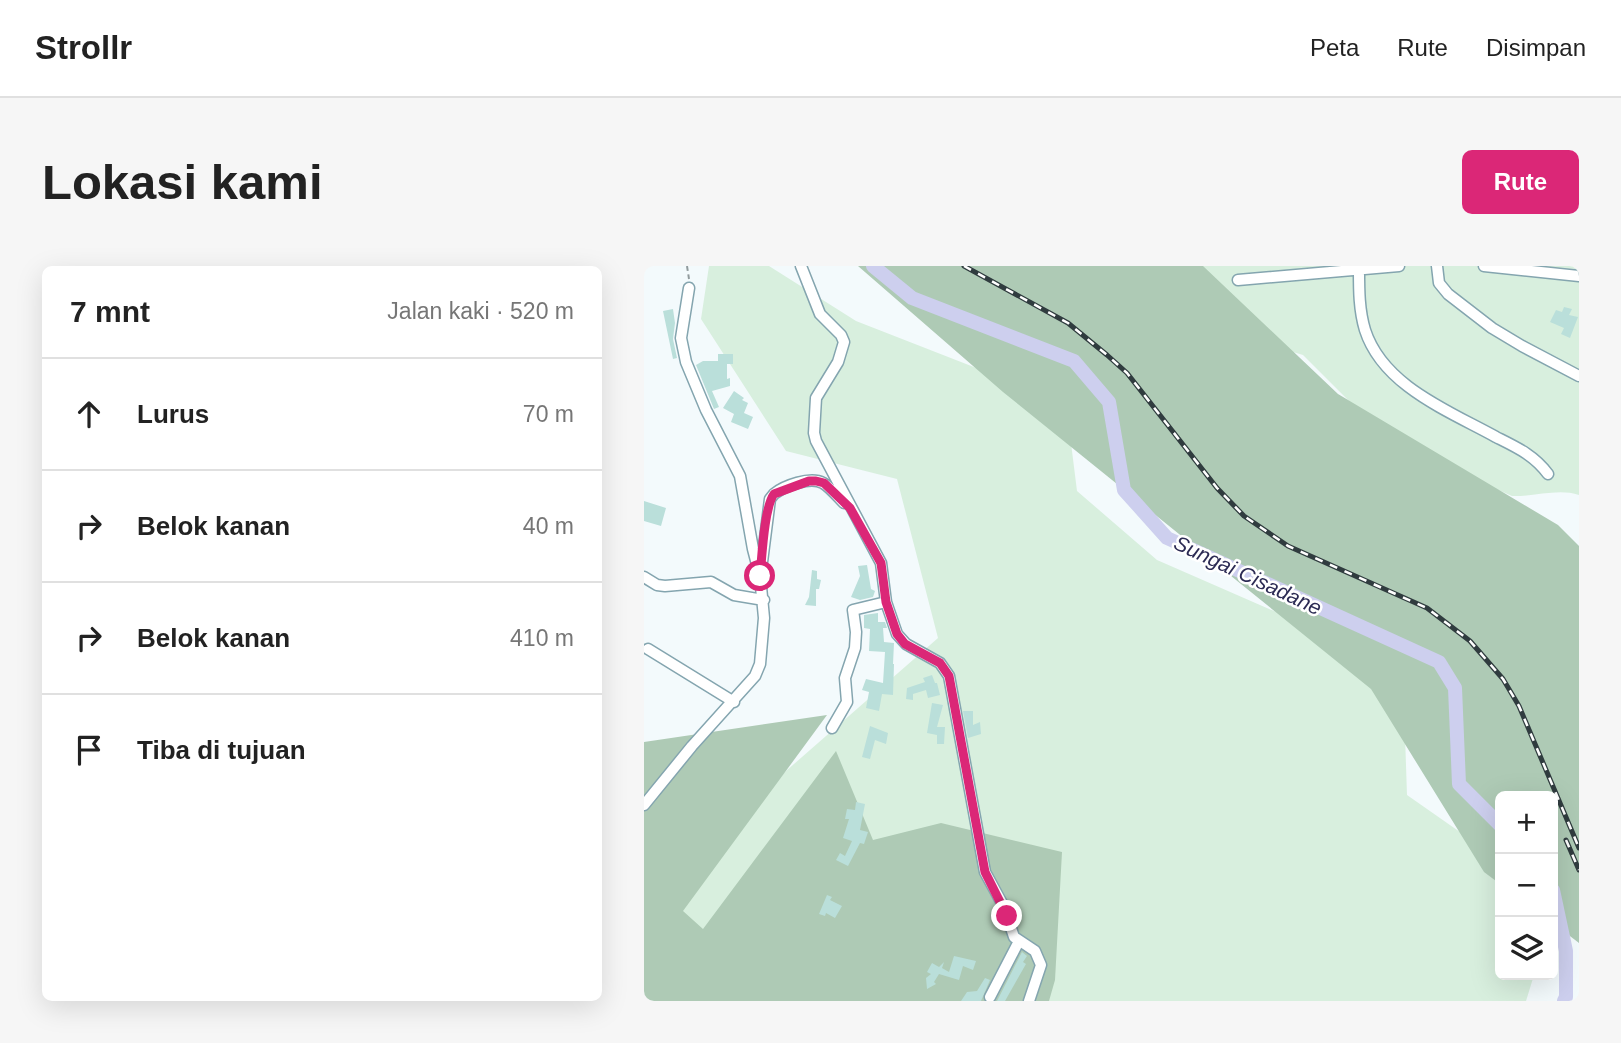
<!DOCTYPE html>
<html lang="id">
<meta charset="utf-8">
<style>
body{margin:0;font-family:Helvetica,sans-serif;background:#f6f6f6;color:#222}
.controls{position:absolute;right:21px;bottom:21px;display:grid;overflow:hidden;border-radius:10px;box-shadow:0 7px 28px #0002}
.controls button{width:63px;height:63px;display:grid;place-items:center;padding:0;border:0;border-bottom:2px solid #e0e0e0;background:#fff;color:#222;font:35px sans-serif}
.stop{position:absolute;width:21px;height:21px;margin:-16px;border:5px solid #db2777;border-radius:50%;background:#fff}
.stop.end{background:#db2777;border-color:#fff;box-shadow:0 2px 7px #0008}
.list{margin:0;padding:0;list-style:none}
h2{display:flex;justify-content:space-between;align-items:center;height:91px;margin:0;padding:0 28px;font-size:30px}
h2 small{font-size:23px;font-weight:400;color:#767676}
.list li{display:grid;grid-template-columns:46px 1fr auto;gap:21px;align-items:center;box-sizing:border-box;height:112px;padding:0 28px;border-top:2px solid #e0e0e0}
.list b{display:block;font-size:26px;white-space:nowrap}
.list em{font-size:23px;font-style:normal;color:#767676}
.icon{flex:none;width:38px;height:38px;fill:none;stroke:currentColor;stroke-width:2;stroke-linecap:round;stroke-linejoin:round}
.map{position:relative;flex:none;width:935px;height:735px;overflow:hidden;border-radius:10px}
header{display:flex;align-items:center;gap:42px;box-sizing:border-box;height:98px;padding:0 35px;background:#fff;border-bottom:2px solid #e0e0e0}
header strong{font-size:33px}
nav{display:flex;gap:38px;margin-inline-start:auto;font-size:24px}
.intro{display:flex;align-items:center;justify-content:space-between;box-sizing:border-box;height:168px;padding:0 42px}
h1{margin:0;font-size:49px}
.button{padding:18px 32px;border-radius:10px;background:#db2777;color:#fff;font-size:24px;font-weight:700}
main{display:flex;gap:42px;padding:0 42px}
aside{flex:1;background:#fff;border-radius:10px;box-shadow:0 7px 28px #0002}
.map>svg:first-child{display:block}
.green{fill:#d8efde}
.forest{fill:#aecab5}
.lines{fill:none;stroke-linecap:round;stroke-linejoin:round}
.river{stroke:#cdcfee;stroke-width:14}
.building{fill:#badfda}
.minor-casing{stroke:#84a5af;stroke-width:13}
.path{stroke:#919b9d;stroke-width:2;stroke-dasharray:5 3.5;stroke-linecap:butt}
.minor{stroke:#fff;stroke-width:10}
.rail-casing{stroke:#303c3f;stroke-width:5}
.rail{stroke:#fff;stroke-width:2.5;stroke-dasharray:8;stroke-linecap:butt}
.route{stroke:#db2777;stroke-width:9}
.labels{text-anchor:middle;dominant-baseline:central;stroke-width:5;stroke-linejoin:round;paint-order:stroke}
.water-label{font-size:21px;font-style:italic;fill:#2c2b54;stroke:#fff}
</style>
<header>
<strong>Strollr</strong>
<nav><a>Peta</a><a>Rute</a><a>Disimpan</a></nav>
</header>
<div class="intro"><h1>Lokasi kami</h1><a class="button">Rute</a></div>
<main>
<aside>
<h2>7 mnt<small>Jalan kaki · 520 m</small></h2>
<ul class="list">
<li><svg class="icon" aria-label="ahead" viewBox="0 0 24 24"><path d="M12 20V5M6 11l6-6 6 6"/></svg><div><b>Lurus</b></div><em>70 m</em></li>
<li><svg class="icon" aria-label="right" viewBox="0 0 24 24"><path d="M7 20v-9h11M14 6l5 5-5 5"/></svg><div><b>Belok kanan</b></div><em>40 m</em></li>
<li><svg class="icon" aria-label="right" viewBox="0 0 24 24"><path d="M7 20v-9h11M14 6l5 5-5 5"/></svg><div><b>Belok kanan</b></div><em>410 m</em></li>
<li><svg class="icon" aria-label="arrive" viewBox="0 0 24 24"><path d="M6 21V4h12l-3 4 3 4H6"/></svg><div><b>Tiba di tujuan</b></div></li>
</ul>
</aside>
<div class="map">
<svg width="935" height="735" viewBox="0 0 935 735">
<rect width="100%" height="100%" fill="#f3fafc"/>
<!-- green -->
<path class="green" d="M 65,0 L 125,0 L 212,55 L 422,137 L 433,225 L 513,294 L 687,370 L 760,439 L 763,529 L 856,594 L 856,709 L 890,709 L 882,735 L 386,735 L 57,688 L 13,649 L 142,505 L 294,372 L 253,213 L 142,185 L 57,53 Z
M 542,0 L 935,0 L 935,229 C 914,222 890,231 868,230 L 764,184 L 721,151 L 659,89 L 610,74 Z"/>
<!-- forest -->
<path class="forest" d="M 214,0 L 559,0 L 694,128 L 914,259 L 935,280 L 935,677 L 909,657 L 909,530 L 856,530 L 856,618 L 840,606 L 727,423 L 359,126 Z
M 183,449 L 39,645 L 59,663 L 192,485 L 229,574 L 297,557 L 418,586 L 411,714 L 405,735 L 0,735 L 0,476 Z"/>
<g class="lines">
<!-- river -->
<path class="river" d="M 229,0 L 268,32 L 430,95 L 465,136 L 480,224 L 523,272 L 795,396 L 811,422 L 815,518 L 856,559
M 909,624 L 922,685 L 922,731 L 920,735"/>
</g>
<!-- building -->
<path class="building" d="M 920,41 L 928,43 L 925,49 L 934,51 L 926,72 L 917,68 L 920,62 L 906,56 L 912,44 L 918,46 Z
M 29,43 L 31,57 L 29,73 L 33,92 L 29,93 L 19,45 Z
M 74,88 L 89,88 L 89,98 L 83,98 L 83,113 L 86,112 L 86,120 L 68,125 L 75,141 L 70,143 L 52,99 L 59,95 L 74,95 Z
M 90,125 L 100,132 L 98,134 L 104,137 L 100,147 L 109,151 L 104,163 L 87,156 L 90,148 L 79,142 Z
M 0,235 L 22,242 L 17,260 L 0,255 Z
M 223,299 L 227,323 L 231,325 L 229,331 L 216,334 L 207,331 L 216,310 L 214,300 Z
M 168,304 L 173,305 L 173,313 L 177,314 L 175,323 L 172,323 L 172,340 L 161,339 L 165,331 Z
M 234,347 L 234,356 L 241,356 L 243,362 L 239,362 L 240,376 L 250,377 L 249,398 L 250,398 L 249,429 L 238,428 L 235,445 L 222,442 L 225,426 L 218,424 L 222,413 L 239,417 L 241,386 L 225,385 L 226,363 L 220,362 L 220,349 Z
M 288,409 L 291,417 L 293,417 L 296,429 L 284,432 L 282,424 L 269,428 L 269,434 L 262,433 L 263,422 L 281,416 L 279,412 Z
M 288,437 L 299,439 L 293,461 L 301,461 L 300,478 L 293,478 L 293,469 L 283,467 Z
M 319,445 L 329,445 L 329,459 L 336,456 L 337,468 L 324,472 Z
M 226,460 L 244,467 L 242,478 L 231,474 L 226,493 L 218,491 Z
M 212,536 L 221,538 L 216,564 L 224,566 L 220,578 L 216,577 L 204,600 L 192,594 L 196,587 L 201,590 L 208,575 L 199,572 L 205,553 L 201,553 L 203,543 L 211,544 Z
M 183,629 L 188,631 L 186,634 L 198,640 L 191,652 L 182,647 L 181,650 L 175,648 Z
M 378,686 L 383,690 L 379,696 L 382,698 L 361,735 L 353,735 Z
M 310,690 L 332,695 L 329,704 L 319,700 L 315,714 L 295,708 L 290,716 L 292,718 L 283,723 L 282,712 L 287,708 L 283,706 L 288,697 L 295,701 L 300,696 L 298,702 L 305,706 Z
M 341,712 L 346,714 L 337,735 L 317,735 L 323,726 L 333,725 Z"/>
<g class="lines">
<!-- minor casing -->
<g class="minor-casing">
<path id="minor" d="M 157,0 L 176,48 L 197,69 L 200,76 L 194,96 L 172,132 L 170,167 L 172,175 L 237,297 L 242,336 L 253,368 L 262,378 L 296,397 L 305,410 L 341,606 L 360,641 L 370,671 L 391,685 L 397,699 L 385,735
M 793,0 L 795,17 L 804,28 L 848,62 L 878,80 L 935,110
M 840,0 L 935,10
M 715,4 C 715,24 715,44 721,64 C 739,120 805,145 852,171 C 872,181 890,189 904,208
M 594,14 L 755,0
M 117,304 L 126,233 L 130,228 C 140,220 166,210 179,217 C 186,221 194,231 200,237
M 0,311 L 13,319 L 21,320 L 67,316 L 90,329 L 120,334
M 4,383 L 90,436
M 188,462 L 203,436 L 201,412 L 211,382 L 212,366 L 209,344 L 242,336
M 0,539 L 48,480 L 111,410 L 116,398 L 120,352 L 116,310 L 109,283 L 96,210 L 62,144 L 42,96 L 37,72 L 45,22
M 346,731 L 375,675"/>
</g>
<!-- path -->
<path class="path" d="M 43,0 L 45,13"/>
<!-- minor -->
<use href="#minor" class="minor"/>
<!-- rail casing -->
<g class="rail-casing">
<path id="rail" d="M 320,0 L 424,57 L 463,89 L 483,107 L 573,222 L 600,250 L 644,280 L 783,342 L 826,375 L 859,413 L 875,440 L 935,582
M 922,574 L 935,604"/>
</g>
<!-- rail -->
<use href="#rail" class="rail"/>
</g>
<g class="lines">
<!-- route -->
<path class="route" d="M 116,310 C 118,291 120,242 130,228 L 165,215 L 172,215 L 180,217 L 206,242 L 237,297 L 242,336 L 253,368 L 261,378 L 296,397 L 305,410 L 341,606 L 363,650"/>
</g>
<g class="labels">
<!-- water labels -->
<g class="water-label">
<text transform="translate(604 309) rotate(25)">Sungai Cisadane</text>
</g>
</g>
</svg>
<div class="controls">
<button>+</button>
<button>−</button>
<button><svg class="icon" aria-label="layers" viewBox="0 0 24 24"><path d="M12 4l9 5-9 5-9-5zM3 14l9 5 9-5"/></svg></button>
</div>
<div class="stop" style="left:116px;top:310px"></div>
<div class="stop end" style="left:363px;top:650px"></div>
</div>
</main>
